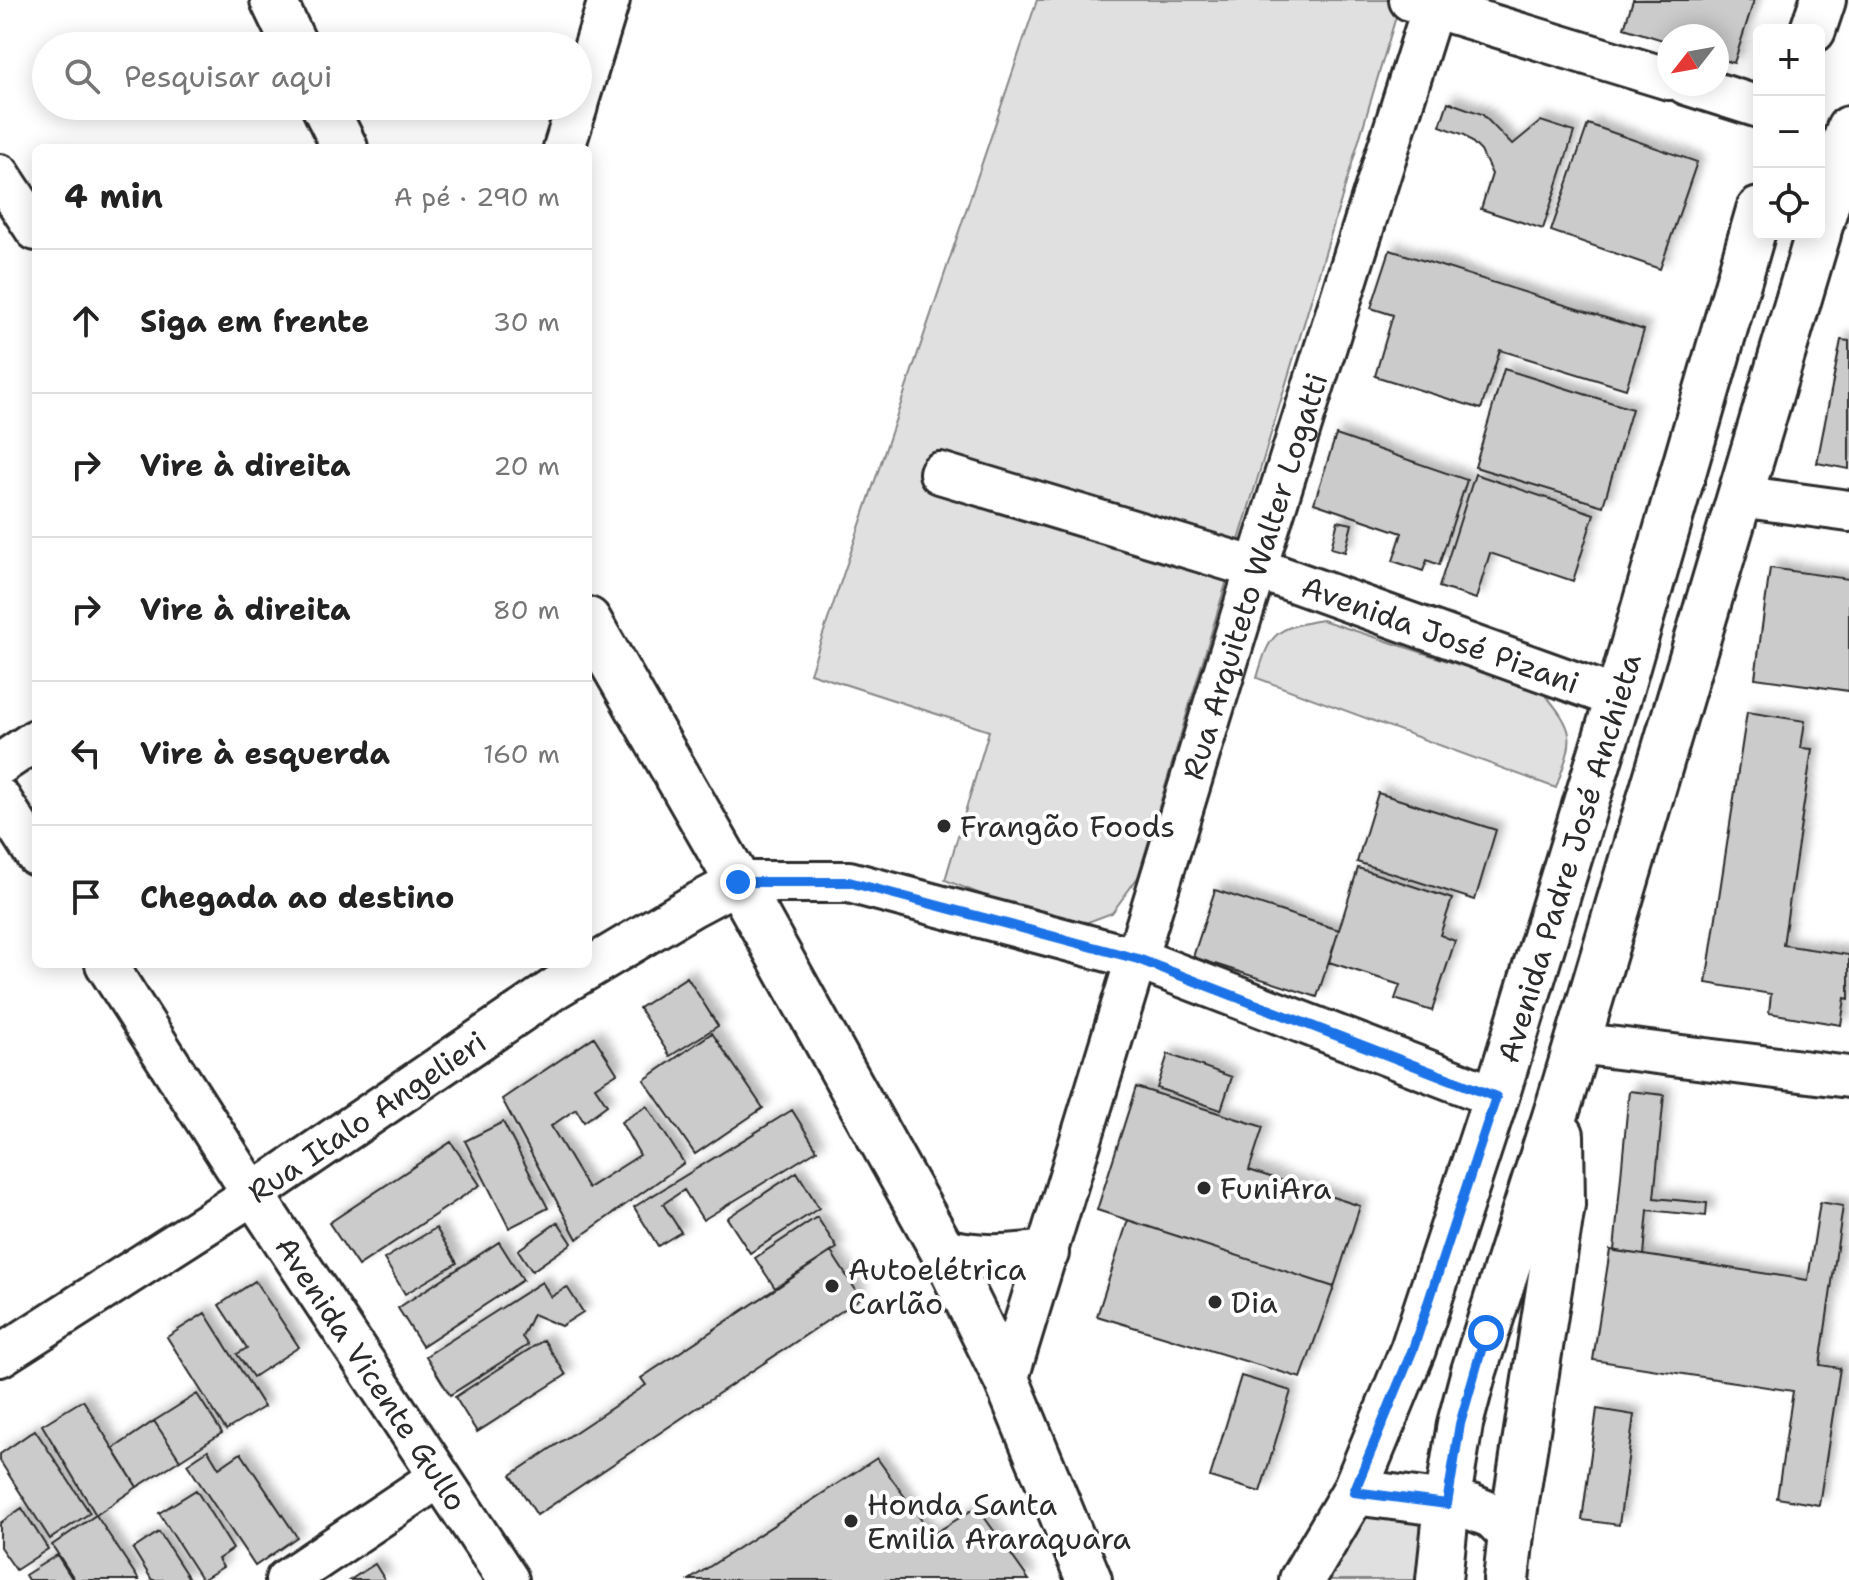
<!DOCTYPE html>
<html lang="pt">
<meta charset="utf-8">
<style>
body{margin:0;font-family:"Shantell Sans",sans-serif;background:#f6f6f6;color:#222}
.controls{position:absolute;right:24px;top:24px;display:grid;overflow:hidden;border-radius:12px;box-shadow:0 4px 20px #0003}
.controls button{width:72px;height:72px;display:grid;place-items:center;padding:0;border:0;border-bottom:2px solid #e0e0e0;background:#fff;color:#222;font:40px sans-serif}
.compass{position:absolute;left:1657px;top:24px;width:72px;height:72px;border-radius:50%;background:#fff;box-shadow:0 4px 20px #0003;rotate:239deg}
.stop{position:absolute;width:24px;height:24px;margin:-18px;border:6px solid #1a73e8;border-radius:50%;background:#fff}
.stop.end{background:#1a73e8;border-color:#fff;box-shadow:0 2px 8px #0008}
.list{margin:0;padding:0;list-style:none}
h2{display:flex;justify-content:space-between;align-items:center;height:104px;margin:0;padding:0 32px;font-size:34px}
h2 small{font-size:26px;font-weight:400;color:#767676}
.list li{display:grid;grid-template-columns:52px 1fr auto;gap:24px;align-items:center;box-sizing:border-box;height:144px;padding:0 32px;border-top:2px solid #e0e0e0}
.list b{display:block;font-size:30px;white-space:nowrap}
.list em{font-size:26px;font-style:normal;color:#767676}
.icon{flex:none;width:44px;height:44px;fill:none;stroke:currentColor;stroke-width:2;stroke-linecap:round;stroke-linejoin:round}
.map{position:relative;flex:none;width:1849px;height:1580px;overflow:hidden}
.search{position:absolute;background:#fff;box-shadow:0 4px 20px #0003;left:32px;top:32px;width:560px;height:88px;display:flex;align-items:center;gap:20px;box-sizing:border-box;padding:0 28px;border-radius:44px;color:#767676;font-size:30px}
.panel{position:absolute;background:#fff;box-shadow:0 4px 20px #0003;left:32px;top:144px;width:560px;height:824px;border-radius:12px}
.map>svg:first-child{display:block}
.green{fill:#e0e0e0;stroke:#868686;stroke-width:2}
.building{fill:#cbcbcb;stroke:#2b2b2b;stroke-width:2;filter:url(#shadow)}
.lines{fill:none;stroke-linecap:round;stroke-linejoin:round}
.minor-casing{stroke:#2b2b2b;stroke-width:46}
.tertiary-casing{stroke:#2b2b2b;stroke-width:50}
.secondary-casing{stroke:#2b2b2b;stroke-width:50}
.minor{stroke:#fff;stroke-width:40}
.tertiary{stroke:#fff;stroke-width:44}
.secondary{stroke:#fff;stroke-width:44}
.route{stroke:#1a73e8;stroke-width:10}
.poi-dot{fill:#2b2b2b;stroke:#fff;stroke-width:3}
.labels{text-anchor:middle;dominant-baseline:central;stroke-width:8;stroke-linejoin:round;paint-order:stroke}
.street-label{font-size:30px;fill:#2b2b2b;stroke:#fff}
.poi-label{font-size:30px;fill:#2b2b2b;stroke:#fff;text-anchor:start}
</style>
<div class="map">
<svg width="1849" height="1580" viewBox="0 0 1849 1580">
<defs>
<filter id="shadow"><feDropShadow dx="7" dy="-7" stdDeviation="4" flood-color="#0004"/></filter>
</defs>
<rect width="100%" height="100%" fill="#fff"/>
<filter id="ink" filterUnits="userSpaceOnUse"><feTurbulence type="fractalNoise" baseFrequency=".0125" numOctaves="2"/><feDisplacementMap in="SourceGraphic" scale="16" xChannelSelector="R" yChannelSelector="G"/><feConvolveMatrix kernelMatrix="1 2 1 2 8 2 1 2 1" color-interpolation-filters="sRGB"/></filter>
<g filter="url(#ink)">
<!-- green -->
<path class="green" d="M 1037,0 L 1401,0 L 1138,877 L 1112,913 L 1080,925 L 1039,917 L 945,880 L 989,731 L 810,673 Z
M 1322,620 L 1543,692 C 1579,735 1573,738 1556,788 L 1257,678 C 1270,632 1275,628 1322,620 Z
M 1365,1513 L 1427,1516 L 1420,1580 L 1325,1580 Z"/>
<!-- building -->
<path class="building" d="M 1633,0 L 1754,0 L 1734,63 L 1717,58 L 1717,36 L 1669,36 L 1669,42 L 1624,28 Z
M 1448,102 L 1482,114 L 1512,145 L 1541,121 L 1574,132 L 1543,229 L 1481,209 L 1492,174 L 1481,151 L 1465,135 L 1440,126 Z
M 1588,124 L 1697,162 L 1660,269 L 1551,231 Z
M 1390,250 L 1644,330 L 1626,389 L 1500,350 L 1481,409 L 1375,376 L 1393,315 L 1371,308 Z
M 1841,340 L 1849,341 L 1849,469 L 1817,463 Z
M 1504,369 L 1632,409 L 1603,506 L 1475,467 Z
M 1336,435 L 1467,480 L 1439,565 L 1427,560 L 1423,571 L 1393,561 L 1402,533 L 1314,503 Z
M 1475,474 L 1594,514 L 1573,581 L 1490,553 L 1476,599 L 1439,587 Z
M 1338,521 L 1352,524 L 1345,552 L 1331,548 Z
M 1770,568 L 1849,579 L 1849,691 L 1755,678 Z
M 1747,712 L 1805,721 L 1801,748 L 1812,749 L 1783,945 L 1849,955 L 1849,999 L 1845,998 L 1841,1025 L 1769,1013 L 1771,994 L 1706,983 Z
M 1378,793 L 1496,830 L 1475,900 L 1357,862 Z
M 1358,868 L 1452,899 L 1440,935 L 1455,941 L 1432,1011 L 1395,999 L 1400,985 L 1329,962 Z
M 1215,890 L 1339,930 L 1317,997 L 1193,957 Z
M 687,977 L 718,1026 L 670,1056 L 639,1008 Z
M 712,1033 L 763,1108 L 695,1154 L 644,1080 Z
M 594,1037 L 617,1073 L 595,1087 L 607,1105 L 584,1122 L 576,1109 L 551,1126 L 588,1188 L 640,1155 L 621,1122 L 647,1106 L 684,1163 L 577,1239 L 502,1099 Z
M 1168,1054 L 1232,1077 L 1221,1110 L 1157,1088 Z
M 1136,1087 L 1263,1127 L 1249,1170 L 1360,1206 L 1334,1287 L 1097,1210 Z
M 1629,1091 L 1664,1095 L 1654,1198 L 1707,1203 L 1706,1216 L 1648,1210 L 1644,1255 L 1614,1251 Z
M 792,1110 L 817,1150 L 703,1220 L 684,1190 L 663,1204 L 681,1232 L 658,1246 L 634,1207 Z
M 503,1122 L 548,1208 L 509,1228 L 465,1141 Z
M 451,1142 L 480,1185 L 358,1266 L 329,1223 Z
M 797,1172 L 819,1208 L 750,1253 L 727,1218 Z
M 1820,1202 L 1843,1206 L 1820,1365 L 1840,1368 L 1819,1505 L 1777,1498 L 1793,1391 L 1593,1360 L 1610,1250 L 1808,1280 Z
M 817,1217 L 837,1248 L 775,1288 L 755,1258 Z
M 1128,1220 L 1334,1287 L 1301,1378 L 1097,1316 Z
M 558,1222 L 572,1243 L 532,1271 L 518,1250 Z
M 436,1228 L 457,1263 L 405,1294 L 384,1259 Z
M 499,1242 L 523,1280 L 422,1346 L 398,1308 Z
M 831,1252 L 861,1298 L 537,1515 L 511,1475 L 646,1385 L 641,1378 Z
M 255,1281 L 299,1347 L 253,1377 L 237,1354 L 247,1348 L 219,1305 Z
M 542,1282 L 551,1297 L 567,1287 L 583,1312 L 561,1326 L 533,1314 L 522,1337 L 528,1345 L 450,1395 L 426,1356 Z
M 205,1313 L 264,1407 L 226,1430 L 167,1337 Z
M 544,1340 L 566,1375 L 477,1432 L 455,1397 Z
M 1241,1376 L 1291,1391 L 1260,1492 L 1210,1477 Z
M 197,1394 L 222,1433 L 180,1460 L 154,1421 Z
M 83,1400 L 137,1487 L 96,1515 L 42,1425 Z
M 1597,1409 L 1634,1415 L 1619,1525 L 1582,1520 Z
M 154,1421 L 180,1460 L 137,1487 L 113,1449 Z
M 35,1430 L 90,1513 L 50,1539 L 0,1461 L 0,1454 Z
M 208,1450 L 219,1468 L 241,1453 L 297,1537 L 255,1566 L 187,1464 Z
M 877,1458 L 932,1535 L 977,1507 L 1029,1580 L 689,1580 Z
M 196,1490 L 233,1549 L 218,1559 L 223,1567 L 202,1580 L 159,1513 Z
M 22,1508 L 48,1549 L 16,1570 L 0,1547 L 0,1523 Z
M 96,1515 L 139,1580 L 75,1580 L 52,1545 Z
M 159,1532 L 190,1580 L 152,1580 L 133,1549 Z
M 57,1555 L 73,1580 L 28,1580 L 25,1575 Z
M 375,1564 L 385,1580 L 350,1580 Z"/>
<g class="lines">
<!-- minor casing -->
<g class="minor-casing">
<g id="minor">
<path d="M 1410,0 L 1669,79"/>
<path d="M 1686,84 L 1759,107"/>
<path d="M 578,101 L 609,0"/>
<path d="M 564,148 L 577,106"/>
<path d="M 0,175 L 36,230"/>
<path id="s1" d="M 940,473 L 1256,568 L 1618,698"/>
<path d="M 1739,496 L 1849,511"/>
<path d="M 0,764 L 36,740"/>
<path d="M 0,799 L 36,855"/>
<path id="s2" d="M 106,964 L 253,1194 L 508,1580"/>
<path d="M 1577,1043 L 1849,1077"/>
<path id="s3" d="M 0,1356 L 253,1194 L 557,987 L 691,907 L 738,882 L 849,882 L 1138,959 L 1496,1097"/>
<path id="s4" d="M 1007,1381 L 1256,568 L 1435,0"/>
<path d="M 286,1580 L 439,1477"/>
</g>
</g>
<!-- tertiary casing -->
<g class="tertiary-casing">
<path id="tertiary" d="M 273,0 L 295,46
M 324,106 L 345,148
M 588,620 L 738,882 L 943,1251 L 1007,1381 L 1089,1580
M 943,1251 C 983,1260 1005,1258 1046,1253"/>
</g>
<!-- secondary casing -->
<g class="secondary-casing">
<g id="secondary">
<path d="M 1813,30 L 1823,0"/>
<path d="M 1819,229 L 1849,129"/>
<path d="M 1354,1492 L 1471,1507 L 1493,1516 L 1511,1534"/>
<path id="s5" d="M 1302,1580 L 1354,1492 L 1413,1349 L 1496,1097 L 1618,698 L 1759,210"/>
<path d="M 1439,1580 L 1447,1504 L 1460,1424 L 1474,1371 L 1561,1098 L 1818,234"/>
<path d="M 1506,1580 L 1511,1534 L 1562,1205 L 1561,1135"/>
</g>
</g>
<!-- minor -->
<use href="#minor" class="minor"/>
<!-- tertiary -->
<use href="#tertiary" class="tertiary"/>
<!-- secondary -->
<use href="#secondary" class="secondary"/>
</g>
</g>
<g class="lines" filter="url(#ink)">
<!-- route -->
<path class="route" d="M 738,882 L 849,882 L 1138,959 L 1496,1097 L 1413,1349 L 1354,1492 L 1447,1504 L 1460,1424 L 1486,1333"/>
</g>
<!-- markers -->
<g class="poi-dot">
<circle cx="944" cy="826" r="8"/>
<circle cx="1204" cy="1188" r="8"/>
<circle cx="832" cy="1286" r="8"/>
<circle cx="1215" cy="1302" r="8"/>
<circle cx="851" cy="1521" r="8"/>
</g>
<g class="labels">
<!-- street labels -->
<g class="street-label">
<text stroke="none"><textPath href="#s4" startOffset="842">Rua Arquiteto Walter Logatti</textPath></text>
<text stroke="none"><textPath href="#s1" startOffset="526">Avenida José Pizani</textPath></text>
<text stroke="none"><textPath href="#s5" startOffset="772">Avenida Padre José Anchieta</textPath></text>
<text stroke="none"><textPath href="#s3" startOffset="438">Rua Italo Angelieri</textPath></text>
<text stroke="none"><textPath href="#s2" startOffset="488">Avenida Vicente Gullo</textPath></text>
</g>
<!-- poi labels -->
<g class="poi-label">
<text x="960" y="826">Frangão Foods</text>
<text x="1220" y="1188">FuniAra</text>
<text x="848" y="1269">Autoelétrica<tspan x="848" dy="34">Carlão</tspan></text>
<text x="1231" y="1302">Dia</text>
<text x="867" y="1504">Honda Santa<tspan x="867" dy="34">Emilia Araraquara</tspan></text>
</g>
</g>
</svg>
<div class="controls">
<button>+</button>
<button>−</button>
<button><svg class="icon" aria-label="locate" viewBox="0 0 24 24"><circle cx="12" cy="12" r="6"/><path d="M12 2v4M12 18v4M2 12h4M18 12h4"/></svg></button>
</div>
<svg class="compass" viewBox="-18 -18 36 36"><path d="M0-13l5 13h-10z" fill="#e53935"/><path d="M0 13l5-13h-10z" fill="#767676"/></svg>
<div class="stop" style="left:1486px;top:1333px"></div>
<div class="stop end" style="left:738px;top:882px"></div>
<div class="search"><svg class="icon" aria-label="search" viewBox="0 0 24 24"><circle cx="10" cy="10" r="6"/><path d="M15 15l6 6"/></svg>Pesquisar aqui</div>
<section class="panel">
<h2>4 min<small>A pé · 290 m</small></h2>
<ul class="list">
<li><svg class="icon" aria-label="ahead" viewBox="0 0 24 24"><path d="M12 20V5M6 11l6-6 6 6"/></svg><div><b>Siga em frente</b></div><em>30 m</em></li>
<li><svg class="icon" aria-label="right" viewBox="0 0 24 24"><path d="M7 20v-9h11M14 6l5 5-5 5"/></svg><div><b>Vire à direita</b></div><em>20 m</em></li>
<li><svg class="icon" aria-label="right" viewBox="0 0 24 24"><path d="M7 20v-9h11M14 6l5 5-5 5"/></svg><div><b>Vire à direita</b></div><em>80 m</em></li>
<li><svg class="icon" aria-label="left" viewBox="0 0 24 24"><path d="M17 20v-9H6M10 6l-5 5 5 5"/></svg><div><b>Vire à esquerda</b></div><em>160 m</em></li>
<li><svg class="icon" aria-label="arrive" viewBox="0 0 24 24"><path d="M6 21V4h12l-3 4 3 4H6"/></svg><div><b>Chegada ao destino</b></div></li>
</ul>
</section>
</div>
